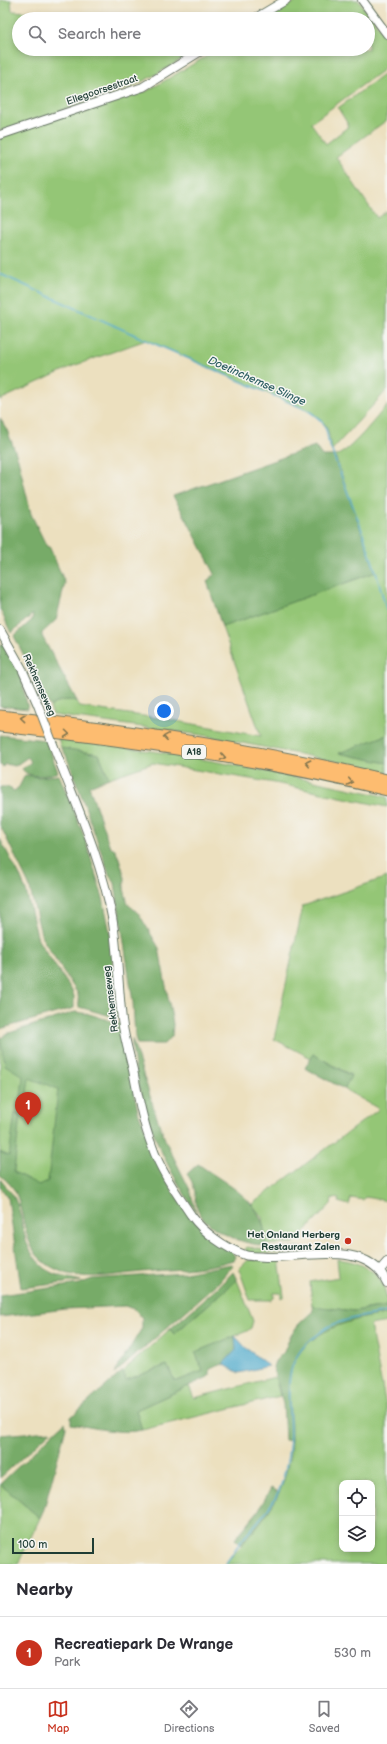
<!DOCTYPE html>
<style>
body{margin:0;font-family:"Balsamiq Sans",sans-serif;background:#f7f7f7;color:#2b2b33}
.controls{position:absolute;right:12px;bottom:12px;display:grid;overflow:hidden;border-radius:8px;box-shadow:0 2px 6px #0003}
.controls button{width:36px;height:36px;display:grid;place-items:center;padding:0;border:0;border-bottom:1px solid #e1e1e2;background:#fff;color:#2b2b33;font:20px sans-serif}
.scale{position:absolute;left:12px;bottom:10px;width:82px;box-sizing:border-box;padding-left:4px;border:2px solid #1f3d34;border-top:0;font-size:11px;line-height:14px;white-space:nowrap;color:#1f3d34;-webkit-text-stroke:3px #f6f6f2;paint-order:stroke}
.you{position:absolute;left:164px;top:711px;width:14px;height:14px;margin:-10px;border:3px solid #fff;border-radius:50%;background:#1a73e8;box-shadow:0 0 0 6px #1a73e833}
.badge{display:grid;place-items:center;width:26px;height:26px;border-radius:50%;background:#c8321e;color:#fff;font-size:13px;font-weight:700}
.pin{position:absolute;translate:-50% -33px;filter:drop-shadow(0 1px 2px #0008)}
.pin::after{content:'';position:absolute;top:21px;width:14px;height:12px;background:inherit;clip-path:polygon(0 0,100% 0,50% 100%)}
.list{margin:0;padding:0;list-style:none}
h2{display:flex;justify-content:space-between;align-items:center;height:52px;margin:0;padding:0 16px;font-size:17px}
h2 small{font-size:13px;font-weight:400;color:#7c7c81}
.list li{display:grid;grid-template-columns:26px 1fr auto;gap:12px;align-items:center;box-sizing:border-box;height:72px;padding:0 16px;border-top:1px solid #e1e1e2}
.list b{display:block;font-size:15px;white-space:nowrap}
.list p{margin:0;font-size:13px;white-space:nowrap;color:#7c7c81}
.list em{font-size:13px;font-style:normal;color:#7c7c81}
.icon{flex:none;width:22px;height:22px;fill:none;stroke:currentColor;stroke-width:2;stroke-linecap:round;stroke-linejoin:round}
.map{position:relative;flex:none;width:387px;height:1564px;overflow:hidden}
.search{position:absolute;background:#fff;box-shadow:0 2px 6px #0003;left:12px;right:12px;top:12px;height:44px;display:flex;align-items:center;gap:10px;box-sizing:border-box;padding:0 14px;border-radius:22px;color:#7c7c81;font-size:15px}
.sheet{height:124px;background:#fff}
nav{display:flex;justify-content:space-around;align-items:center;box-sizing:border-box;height:56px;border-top:1px solid #e1e1e2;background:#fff;font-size:11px;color:#7c7c81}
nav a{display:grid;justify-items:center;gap:2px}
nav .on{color:#c8321e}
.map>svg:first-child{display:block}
.green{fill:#94c676;stroke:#5a8255;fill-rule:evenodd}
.forest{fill:#77ab67;stroke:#4b744e}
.water{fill:#4ba8ca;stroke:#35727f}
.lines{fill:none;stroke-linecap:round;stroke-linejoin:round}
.stream{stroke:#4ba8ca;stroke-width:1.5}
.minor-casing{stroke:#677665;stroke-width:10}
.highway-casing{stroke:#677665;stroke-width:13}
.minor{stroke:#fff;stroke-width:8}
.highway{stroke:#fdbc70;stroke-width:11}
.minor-bridge-casing{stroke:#677665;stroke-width:10;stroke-linecap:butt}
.minor-bridge{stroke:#fff;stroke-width:8}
.oneway{stroke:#83764f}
.poi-dot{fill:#c8321e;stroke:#f6f6f2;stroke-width:1.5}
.labels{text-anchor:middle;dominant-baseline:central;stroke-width:3;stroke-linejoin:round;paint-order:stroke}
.shield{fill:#f6f6f2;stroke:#60746d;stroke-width:1}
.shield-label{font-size:9px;font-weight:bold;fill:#1f3d34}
.street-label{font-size:10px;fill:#1f3d34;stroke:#f6f6f2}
.poi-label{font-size:10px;font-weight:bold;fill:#1f3d34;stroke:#f6f6f2;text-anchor:end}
.water-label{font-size:11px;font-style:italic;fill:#2c5d61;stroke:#f6f6f2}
</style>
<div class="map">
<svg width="387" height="1564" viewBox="0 0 387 1564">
<rect width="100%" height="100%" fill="#f6f6f2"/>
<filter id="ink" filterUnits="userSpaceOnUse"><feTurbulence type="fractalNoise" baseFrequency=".025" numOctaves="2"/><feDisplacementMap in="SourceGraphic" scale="8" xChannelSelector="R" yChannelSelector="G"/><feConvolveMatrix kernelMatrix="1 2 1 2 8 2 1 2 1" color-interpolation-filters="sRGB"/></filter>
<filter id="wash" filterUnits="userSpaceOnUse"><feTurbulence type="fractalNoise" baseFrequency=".012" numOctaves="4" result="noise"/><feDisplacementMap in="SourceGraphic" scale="16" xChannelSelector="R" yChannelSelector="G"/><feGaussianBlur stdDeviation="0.9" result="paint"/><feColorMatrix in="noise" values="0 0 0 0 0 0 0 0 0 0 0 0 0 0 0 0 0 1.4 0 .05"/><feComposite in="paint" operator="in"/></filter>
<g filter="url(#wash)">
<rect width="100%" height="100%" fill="#ece0bf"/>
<!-- green -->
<path class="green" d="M 0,0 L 11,0 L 12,11 L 154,19 L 19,19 L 19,49 L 199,49 L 155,75 L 129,88 L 0,131 Z
M 298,0 L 358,0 L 387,37 L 387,67 L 311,123 L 326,144 L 349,126 L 338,108 L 387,72 L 387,120 L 336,157 L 377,218 L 387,211 L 387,390 L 332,450 C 329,442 330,438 328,431 C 325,421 315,415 307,410 L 146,340 L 73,366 L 0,400 L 0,137 L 83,109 L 147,91 L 219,49 L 368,49 L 368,19 L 267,19 Z
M 387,405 L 387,735 L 340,753 L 387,763 L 387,773 L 339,762 L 202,735 L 53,715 L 50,707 C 58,700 67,699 77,701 L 80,707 L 171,720 L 261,736 L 222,627 L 376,572 L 335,456 C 351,451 375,419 387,405 Z
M 58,738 L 179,755 L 256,769 L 375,794 L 387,797 L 387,807 L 275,783 L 153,763 L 109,778 L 99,754 L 61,748 Z
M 387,877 L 387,1201 L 365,1197 L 363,1200 L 351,1198 L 349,1205 L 338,1202 L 339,1199 L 332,1198 L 331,1204 L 294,1243 L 266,1245 L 262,1217 L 252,1204 L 379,1109 L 344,1089 L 351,1075 L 313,1054 L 311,1058 L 274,1039 L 303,906 Z
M 0,1034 L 6,1063 L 60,1086 L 48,1181 L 38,1187 L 0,1164 Z
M 246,1247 L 266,1249 L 298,1247 L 315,1252 L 253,1254 L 245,1253 Z
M 279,1259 L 284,1296 L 281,1298 L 281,1293 L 274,1293 L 274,1298 L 271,1300 L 250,1300 L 239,1269 L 248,1260 Z
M 337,1259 C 365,1262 387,1274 387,1306 L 354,1311 L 312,1306 L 310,1282 L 339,1277 Z
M 237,1280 L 253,1321 L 251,1328 L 247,1331 L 196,1352 L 203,1371 L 175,1382 L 167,1365 L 126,1380 L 123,1371 L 170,1329 L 174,1334 Z
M 387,1314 L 387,1322 L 370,1325 L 387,1411 L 387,1564 L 225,1564 C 248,1537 275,1511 285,1477 C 288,1465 291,1453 291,1441 C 292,1422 288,1402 289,1383 C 292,1334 347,1319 387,1314 ZM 342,1483 L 372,1483 L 372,1549 L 342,1549 Z
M 275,1377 L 280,1396 L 142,1430 L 136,1410 L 189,1386 L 194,1398 Z
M 0,1484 L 40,1518 L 18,1564 L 0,1564 Z"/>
<!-- forest -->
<path class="forest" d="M 0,418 L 7,430 L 18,459 L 31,514 L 47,547 L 49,546 L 65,583 L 56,620 L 42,633 L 42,636 L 77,701 C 67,699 58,700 50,707 L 14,636 L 32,620 L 33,614 L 11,633 L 0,609 Z
M 315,446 L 322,456 L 335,456 L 376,572 L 222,627 L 207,581 L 215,574 L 187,520 L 173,496 Z
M 3,644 L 20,672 L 28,709 L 0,706 L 0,646 Z
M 0,735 L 46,740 L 58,772 C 47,776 29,779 22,769 L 31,762 L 28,757 L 15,766 L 5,764 L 3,767 L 0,765 Z
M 387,735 L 387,763 L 339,753 Z
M 61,748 L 99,754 L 109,778 L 89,786 L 110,847 L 115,850 L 119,858 L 125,878 L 124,889 L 128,904 L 139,914 L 159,948 L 173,1024 L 172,1036 L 164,1044 L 137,1044 L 135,1037 L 133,1002 L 115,883 L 109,874 L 80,792 L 66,755 Z
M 25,775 L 40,777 L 59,775 L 84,836 L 103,898 L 111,938 L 118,1018 L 79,1007 L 78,994 L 42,938 L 29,885 L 0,825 L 0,787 L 8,787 L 14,791 L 19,787 Z
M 0,839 L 21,878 L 26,891 L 38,940 L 71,989 L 74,996 L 74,1008 L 0,1029 Z
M 75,1012 L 89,1014 L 121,1024 L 138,1112 L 174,1194 L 233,1253 L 235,1257 L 233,1260 C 204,1270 172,1269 142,1272 C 119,1274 93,1280 69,1274 C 57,1271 44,1264 36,1254 C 24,1237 24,1215 17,1196 C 14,1187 7,1181 0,1175 L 0,1152 L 9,1156 L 15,1113 L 20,1115 L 14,1172 L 39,1185 L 48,1181 L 58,1089 L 29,1078 L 25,1109 L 20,1108 L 23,1076 L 5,1065 L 0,1039 L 6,1034 Z
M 132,1039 L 156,1115 L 166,1142 L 190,1190 L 196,1212 C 174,1179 155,1144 144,1105 C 138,1087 135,1067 132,1048 Z
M 313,1054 L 351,1076 L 344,1089 L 305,1068 Z
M 198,1164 C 230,1187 266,1201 266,1245 C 246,1246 209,1231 199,1212 C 195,1204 196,1196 194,1188 C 193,1183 190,1178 187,1174 Z
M 0,1179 C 5,1186 12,1192 15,1199 C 27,1226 19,1247 46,1269 C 54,1276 70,1278 81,1281 L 21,1288 L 8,1198 L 0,1186 Z
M 231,1264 L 233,1265 L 218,1283 L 114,1374 L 142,1328 L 142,1318 L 136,1310 L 125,1306 L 66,1309 L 0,1317 L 0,1295 L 79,1284 L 92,1279 L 185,1273 Z
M 233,1272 L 237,1280 L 174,1334 L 170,1329 L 216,1289 Z
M 312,1306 L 354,1311 L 387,1306 L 387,1314 C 347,1319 293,1334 289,1382 C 287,1401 290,1422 291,1441 L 285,1440 L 283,1404 L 273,1367 L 275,1361 L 284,1352 L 290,1337 L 298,1325 L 313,1311 Z
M 235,1336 L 236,1350 L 223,1364 L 210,1369 L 210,1375 L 208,1377 L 136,1410 L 142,1430 C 122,1435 92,1427 71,1424 L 71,1417 L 123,1371 L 126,1380 L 167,1365 L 175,1381 L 177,1381 L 203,1371 L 195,1352 Z
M 65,1422 L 66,1427 L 44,1509 L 40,1518 L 0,1484 Z
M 51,1431 L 0,1478 L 0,1435 Z
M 271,1488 L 279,1492 C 271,1512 255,1528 241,1545 L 235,1539 L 258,1511 Z"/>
<!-- water -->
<path class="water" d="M 235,1336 L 246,1348 L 269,1366 L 239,1373 L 223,1364 L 236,1350 Z"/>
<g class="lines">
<!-- stream -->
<path class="stream" d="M 0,274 L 146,340 L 307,410 C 321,419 327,424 328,441 L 359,522 L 376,572 L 387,612
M 225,1564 C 230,1558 234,1551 239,1544 C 255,1523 276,1506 283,1479 C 287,1464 290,1449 290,1434 C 290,1397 280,1364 313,1338 C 318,1335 323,1330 328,1327 C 346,1318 368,1316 387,1312"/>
</g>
</g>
<g filter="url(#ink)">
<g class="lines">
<!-- minor casing -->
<g class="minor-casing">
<path id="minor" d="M 362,0 L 387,34
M 254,19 L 286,0
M 0,135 L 143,87 L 204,49
M 0,630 L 22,669 L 38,705
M 54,747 C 75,802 101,858 112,917 C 118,951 118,986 122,1020 C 124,1037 129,1053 133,1070 C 138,1095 142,1121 152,1146 C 160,1170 177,1194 191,1215 C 203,1232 225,1248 245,1255 C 251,1257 260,1256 266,1257 C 304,1258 369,1239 387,1283
M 380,1270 L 387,1262"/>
</g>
<!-- highway casing -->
<g class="highway-casing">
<path id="highway" d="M 0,716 C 130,730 260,750 387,780
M 0,726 C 130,740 260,759 387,790"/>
</g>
<!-- minor -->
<use href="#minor" class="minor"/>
<!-- highway -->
<use href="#highway" class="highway"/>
<!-- minor-bridge casing -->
<g class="minor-bridge-casing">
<path id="minor-bridge" d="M 38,705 L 54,747"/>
</g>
<!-- minor-bridge -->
<use href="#minor-bridge" class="minor-bridge"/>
</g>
<!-- one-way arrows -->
<defs><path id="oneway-chevron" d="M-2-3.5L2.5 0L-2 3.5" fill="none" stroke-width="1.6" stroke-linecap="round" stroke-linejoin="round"/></defs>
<g class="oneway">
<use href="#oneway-chevron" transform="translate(23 718) rotate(-174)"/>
<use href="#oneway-chevron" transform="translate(67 734) rotate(7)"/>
<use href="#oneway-chevron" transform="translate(166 737) rotate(-171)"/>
<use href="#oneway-chevron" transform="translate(223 757) rotate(10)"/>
<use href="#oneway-chevron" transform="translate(308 763) rotate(-168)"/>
<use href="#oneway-chevron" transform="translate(350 782) rotate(12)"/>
</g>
</g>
<!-- markers -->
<circle class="poi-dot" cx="348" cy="1241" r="4"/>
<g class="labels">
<!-- shield labels -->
<rect class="shield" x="182" y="745" width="24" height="14" rx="3"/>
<g class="shield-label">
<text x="194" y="752">A18</text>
</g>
<!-- street labels -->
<g class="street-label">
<text transform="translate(102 90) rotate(-19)">Ellegoorsestraat</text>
<text transform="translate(39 685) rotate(66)">Rekhemseweg</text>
<text transform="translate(111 999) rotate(-97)">Rekhemseweg</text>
</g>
<!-- poi labels -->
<g class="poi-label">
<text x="340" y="1235">Het Onland Herberg<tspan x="340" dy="12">Restaurant Zalen</tspan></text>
</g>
<!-- water labels -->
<g class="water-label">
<text transform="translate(257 381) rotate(24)">Doetinchemse Slinge</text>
</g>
</g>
</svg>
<div class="controls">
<button><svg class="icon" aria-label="locate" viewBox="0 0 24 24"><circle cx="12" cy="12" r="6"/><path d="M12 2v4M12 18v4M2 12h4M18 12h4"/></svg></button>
<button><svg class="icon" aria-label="layers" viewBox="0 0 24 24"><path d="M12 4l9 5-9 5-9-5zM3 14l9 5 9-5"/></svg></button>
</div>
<div class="scale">100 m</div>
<div class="you"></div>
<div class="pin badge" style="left:28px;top:1125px">1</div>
<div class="search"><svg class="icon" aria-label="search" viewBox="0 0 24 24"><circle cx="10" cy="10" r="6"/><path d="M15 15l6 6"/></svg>Search here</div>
</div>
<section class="sheet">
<h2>Nearby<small></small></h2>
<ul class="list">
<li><span class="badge">1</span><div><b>Recreatiepark De Wrange</b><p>Park</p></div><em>530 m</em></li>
</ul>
</section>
<nav>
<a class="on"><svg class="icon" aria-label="map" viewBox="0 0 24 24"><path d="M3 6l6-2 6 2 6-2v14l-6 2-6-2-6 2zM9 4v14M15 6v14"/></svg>Map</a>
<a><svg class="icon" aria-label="directions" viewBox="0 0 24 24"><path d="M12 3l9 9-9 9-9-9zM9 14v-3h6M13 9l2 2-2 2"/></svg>Directions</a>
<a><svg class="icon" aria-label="saved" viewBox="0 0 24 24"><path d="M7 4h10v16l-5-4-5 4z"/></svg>Saved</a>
</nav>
